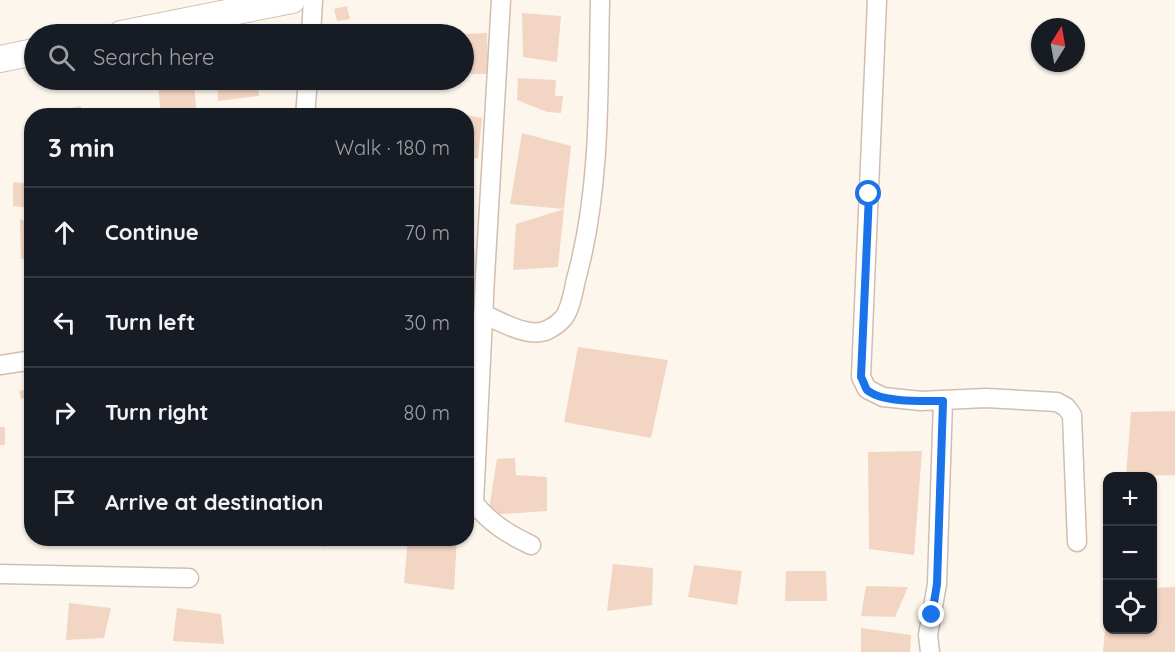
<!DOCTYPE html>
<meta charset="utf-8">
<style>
body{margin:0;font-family:Quicksand,sans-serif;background:#20242c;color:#f1f3f6}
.controls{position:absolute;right:18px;bottom:18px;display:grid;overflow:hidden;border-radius:12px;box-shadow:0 2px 4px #0004}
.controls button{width:54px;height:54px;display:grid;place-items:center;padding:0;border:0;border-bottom:2px solid #363941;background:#171b24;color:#f1f3f6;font:30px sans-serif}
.compass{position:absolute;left:1031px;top:18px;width:54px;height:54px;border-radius:50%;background:#171b24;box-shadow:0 2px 4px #0004;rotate:11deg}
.stop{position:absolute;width:18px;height:18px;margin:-14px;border:4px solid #1a73e8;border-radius:50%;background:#fff}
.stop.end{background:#1a73e8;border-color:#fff;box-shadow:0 2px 6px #0008}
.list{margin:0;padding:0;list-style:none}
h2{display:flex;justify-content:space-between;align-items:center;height:78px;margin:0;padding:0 24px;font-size:26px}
h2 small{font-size:20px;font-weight:400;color:#9ea1a6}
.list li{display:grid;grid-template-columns:39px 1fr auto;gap:18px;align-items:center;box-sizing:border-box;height:90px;padding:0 24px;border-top:2px solid #363941}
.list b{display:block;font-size:22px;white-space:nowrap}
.list em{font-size:20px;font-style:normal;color:#9ea1a6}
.icon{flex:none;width:33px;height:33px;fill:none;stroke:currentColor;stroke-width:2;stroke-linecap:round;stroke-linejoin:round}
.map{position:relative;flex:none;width:1175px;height:652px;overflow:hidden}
.search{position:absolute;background:#171b24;box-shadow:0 2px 4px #0004;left:24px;top:24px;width:450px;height:66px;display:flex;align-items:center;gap:15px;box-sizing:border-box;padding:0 21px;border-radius:33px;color:#9ea1a6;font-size:22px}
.panel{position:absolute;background:#171b24;box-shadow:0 2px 4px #0004;left:24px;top:108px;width:450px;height:438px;border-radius:24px}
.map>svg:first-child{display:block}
.building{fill:#f3d5c3}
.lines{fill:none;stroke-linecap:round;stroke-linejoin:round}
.street-casing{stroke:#d1beb0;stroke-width:21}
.secondary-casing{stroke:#d6c0b0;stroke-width:28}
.street{stroke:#fff;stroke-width:18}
.secondary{stroke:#fff;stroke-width:26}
.route{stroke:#1a73e8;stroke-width:8}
</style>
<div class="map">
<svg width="1175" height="652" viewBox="0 0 1175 652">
<rect width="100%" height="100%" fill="#fdf6ec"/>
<!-- building -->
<path class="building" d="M 347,6 L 350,19 L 337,21 L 334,9 Z
M 522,13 L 561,16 L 557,62 L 523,57 Z
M 487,33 L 488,74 L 464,74 L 464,34 Z
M 518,78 L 556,80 L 555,96 L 563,96 L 561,113 L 547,112 L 517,100 Z
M 158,80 L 194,80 L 196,109 L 160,109 Z
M 217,80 L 258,80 L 259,96 L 218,101 Z
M 81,106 L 81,116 L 73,116 L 73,107 Z
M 466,115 L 482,118 L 478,158 L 466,158 Z
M 522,133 L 571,146 L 564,209 L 510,204 Z
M 13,182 L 32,184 L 32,208 L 13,206 Z
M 564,209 L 558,267 L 513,270 L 516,224 Z
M 20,219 L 32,224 L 32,260 L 21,259 Z
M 466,249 L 475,249 L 476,293 L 466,292 Z
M 466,317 L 478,319 L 471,347 L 466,347 Z
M 578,347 L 668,360 L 651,438 L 564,422 Z
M 466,364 L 476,365 L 474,380 L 466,379 Z
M 466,385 L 472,385 L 475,399 L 466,399 Z
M 32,388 L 32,397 L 21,399 L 19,391 Z
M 474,408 L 466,477 L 466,409 Z
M 1175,411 L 1175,475 L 1126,476 L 1131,412 Z
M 0,427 L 5,427 L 5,445 L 0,445 Z
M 922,451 L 914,555 L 869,549 L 868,452 Z
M 515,458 L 516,475 L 547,477 L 547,511 L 488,515 L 497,459 Z
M 287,538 L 327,538 L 326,547 Z
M 408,538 L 457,538 L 454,590 L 404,583 Z
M 613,564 L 653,568 L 652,605 L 607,611 Z
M 694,565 L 742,571 L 737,605 L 688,597 Z
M 786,571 L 826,571 L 827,601 L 785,601 Z
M 866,586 L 908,587 L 895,617 L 861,616 Z
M 1175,587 L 1175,652 L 1103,652 L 1106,620 L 1108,620 L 1108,630 L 1152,630 L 1152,588 Z
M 69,603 L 111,608 L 104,638 L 66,640 Z
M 177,608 L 221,614 L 224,644 L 173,641 Z
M 861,628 L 911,635 L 910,652 L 861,652 Z"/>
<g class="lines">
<!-- street casing -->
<g class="street-casing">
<path id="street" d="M 501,0 L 485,277 L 474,503 C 490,523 508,534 531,545
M 877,0 L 861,377 L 867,389 L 883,397 L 921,401 L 986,398 L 1057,402 L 1066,407 L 1072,415 L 1077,542
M 311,34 L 313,0
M 305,116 L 308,80
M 483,314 C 502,322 532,341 551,328 C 557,325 565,318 567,312 C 573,300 574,285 578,272 C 601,184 598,91 600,0
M 0,365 L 26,361
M 0,574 L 189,578
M 930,652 L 928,635 L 937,584 L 943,401"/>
</g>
<!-- secondary casing -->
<g class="secondary-casing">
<path id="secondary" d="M 121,34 L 292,0
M 0,59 L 34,52"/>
</g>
<!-- street -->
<use href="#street" class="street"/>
<!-- secondary -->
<use href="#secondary" class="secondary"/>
</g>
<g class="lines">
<!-- route -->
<path class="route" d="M 869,194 L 861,377 C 863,380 865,387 867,390 C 882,403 924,401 943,401 L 937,584 L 932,615"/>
</g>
</svg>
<div class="controls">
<button>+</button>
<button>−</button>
<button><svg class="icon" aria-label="locate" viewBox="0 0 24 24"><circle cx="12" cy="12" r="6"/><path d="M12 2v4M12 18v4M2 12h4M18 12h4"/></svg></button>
</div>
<svg class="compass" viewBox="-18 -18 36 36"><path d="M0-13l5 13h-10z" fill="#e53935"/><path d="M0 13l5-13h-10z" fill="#9ea1a6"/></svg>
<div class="stop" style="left:869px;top:194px"></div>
<div class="stop end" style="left:932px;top:615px"></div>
<div class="search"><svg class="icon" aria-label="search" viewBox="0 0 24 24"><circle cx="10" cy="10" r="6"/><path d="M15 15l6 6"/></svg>Search here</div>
<section class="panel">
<h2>3 min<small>Walk · 180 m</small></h2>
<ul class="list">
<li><svg class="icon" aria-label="ahead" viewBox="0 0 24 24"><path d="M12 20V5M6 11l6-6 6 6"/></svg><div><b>Continue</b></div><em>70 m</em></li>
<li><svg class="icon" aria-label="left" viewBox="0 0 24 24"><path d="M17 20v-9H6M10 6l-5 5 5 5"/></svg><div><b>Turn left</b></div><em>30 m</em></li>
<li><svg class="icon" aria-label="right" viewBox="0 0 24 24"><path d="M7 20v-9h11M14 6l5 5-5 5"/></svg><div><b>Turn right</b></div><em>80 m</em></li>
<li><svg class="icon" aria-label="arrive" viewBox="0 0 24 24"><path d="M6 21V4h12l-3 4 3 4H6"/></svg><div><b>Arrive at destination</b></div></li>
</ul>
</section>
</div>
